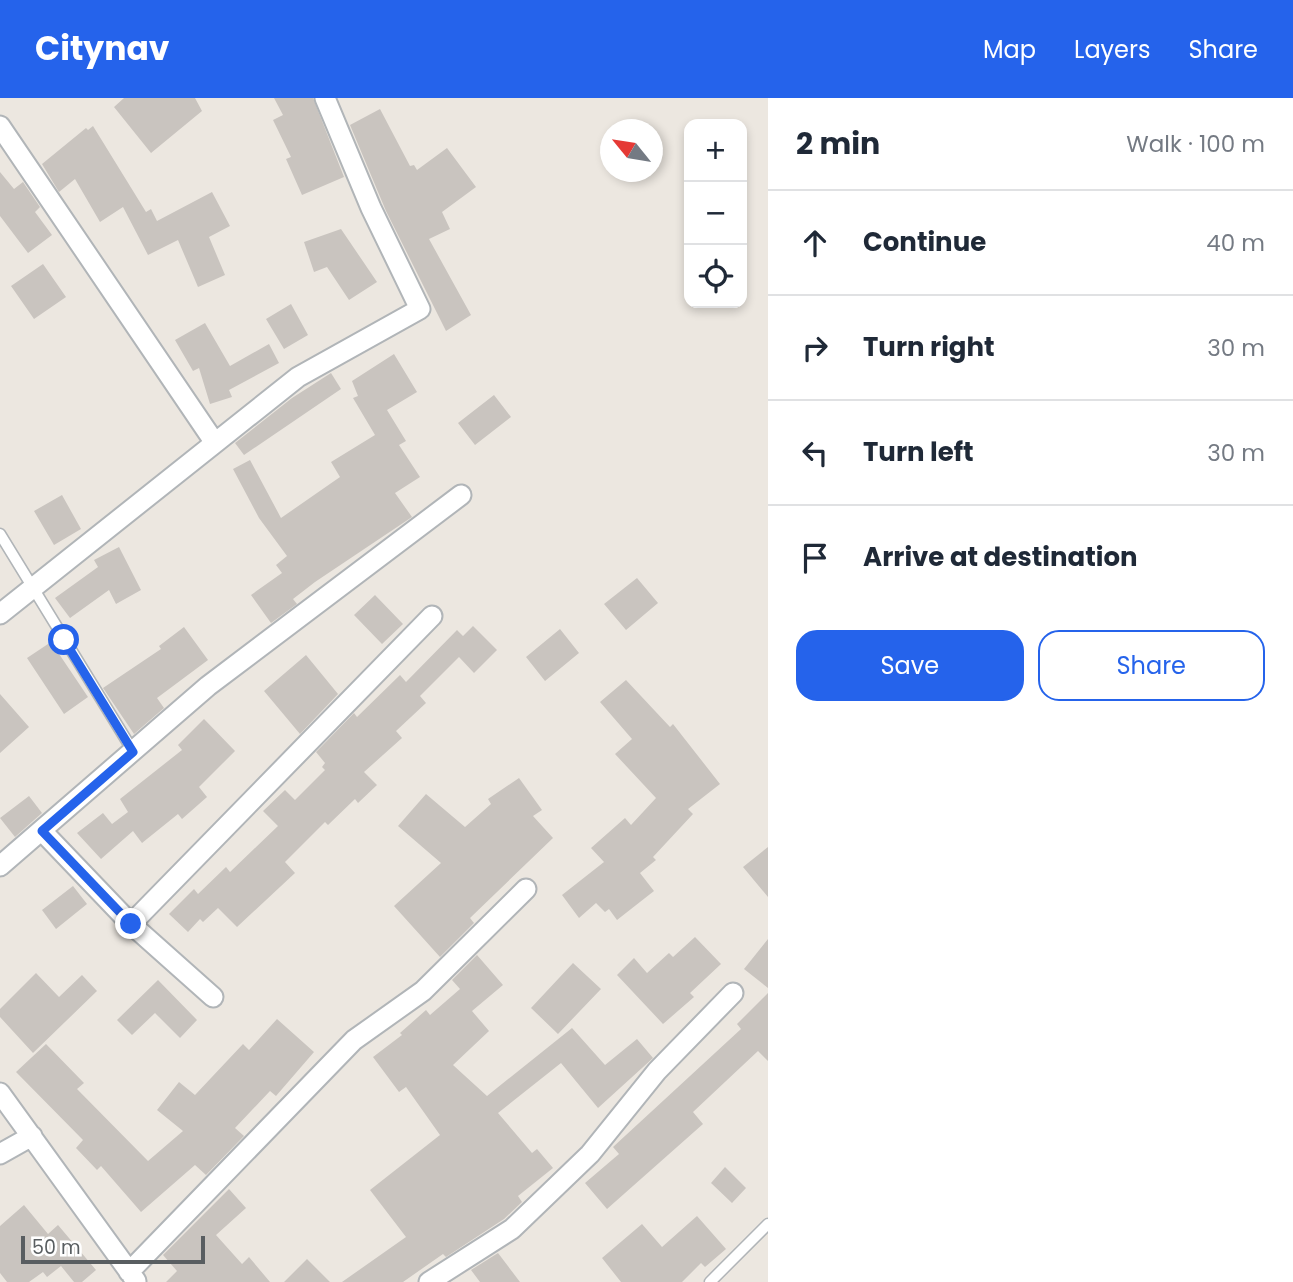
<!DOCTYPE html>
<meta charset="utf-8">
<style>
body{margin:0;font-family:Poppins,sans-serif;background:#f2f2f3;color:#1f2937}
.controls{position:absolute;right:21px;top:21px;display:grid;overflow:hidden;border-radius:14px;box-shadow:0 4px 10px #0003}
.controls button{width:63px;height:63px;display:grid;place-items:center;padding:0;border:0;border-bottom:2px solid #e0e1e3;background:#fff;color:#1f2937;font:35px sans-serif}
.compass{position:absolute;left:600px;top:21px;width:63px;height:63px;border-radius:50%;background:#fff;box-shadow:0 4px 10px #0003;rotate:300deg}
.scale{position:absolute;left:21px;bottom:18px;width:184px;box-sizing:border-box;padding-left:7px;border:4px solid #595e61;border-top:0;font-size:19px;line-height:24px;white-space:nowrap;color:#595e61;-webkit-text-stroke:5px #fff;paint-order:stroke}
.stop{position:absolute;width:21px;height:21px;margin:-16px;border:5px solid #2563eb;border-radius:50%;background:#fff}
.stop.end{background:#2563eb;border-color:#fff;box-shadow:0 2px 7px #0008}
.list{margin:0;padding:0;list-style:none}
h2{display:flex;justify-content:space-between;align-items:center;height:91px;margin:0;padding:0 28px;font-size:30px}
h2 small{font-size:23px;font-weight:400;color:#747a83}
.list li{display:grid;grid-template-columns:46px 1fr auto;gap:21px;align-items:center;box-sizing:border-box;height:105px;padding:0 28px;border-top:2px solid #e0e1e3}
.list b{display:block;font-size:26px;white-space:nowrap}
.list em{font-size:23px;font-style:normal;color:#747a83}
.actions{display:flex;gap:14px;padding:21px 28px}
.actions a{flex:1;padding:16px 0;border:2px solid #2563eb;border-radius:21px;text-align:center;font-size:24px;color:#2563eb}
.actions .main{background:#2563eb;color:#fff}
.icon{flex:none;width:38px;height:38px;fill:none;stroke:currentColor;stroke-width:2;stroke-linecap:round;stroke-linejoin:round}
.map{position:relative;flex:none;width:768px;height:1184px;overflow:hidden}
header{display:flex;align-items:center;gap:42px;box-sizing:border-box;height:98px;padding:0 35px;background:#2563eb;color:#fff}
header strong{font-size:33px}
nav{display:flex;gap:38px;margin-inline-start:auto;font-size:24px}
main{display:flex}
aside{flex:1;background:#fff}
.map>svg:first-child{display:block}
.building{fill:#c9c4bf}
.lines{fill:none;stroke-linecap:round;stroke-linejoin:round}
.service-casing{stroke:#b1b5b8;stroke-width:13}
.minor-casing{stroke:#b1b5b8;stroke-width:23}
.service{stroke:#fff;stroke-width:10}
.minor{stroke:#fff;stroke-width:19}
.route{stroke:#2563eb;stroke-width:9}
</style>
<header>
<strong>Citynav</strong>
<nav><a>Map</a><a>Layers</a><a>Share</a></nav>
</header>
<main>
<div class="map">
<svg width="768" height="1184" viewBox="0 0 768 1184">
<rect width="100%" height="100%" fill="#ece7e0"/>
<!-- building -->
<path class="building" d="M 124,0 L 195,0 L 202,13 L 151,55 L 114,9 Z
M 274,0 L 313,0 L 344,79 L 302,97 L 286,61 L 291,59 L 273,22 L 283,17 Z
M 380,11 L 410,68 L 414,67 L 417,72 L 447,50 L 476,89 L 442,114 L 450,131 L 429,141 L 471,217 L 446,233 L 386,113 L 350,27 Z
M 93,28 L 146,114 L 151,111 L 157,123 L 212,94 L 230,128 L 209,139 L 225,177 L 198,189 L 178,142 L 148,157 L 123,109 L 100,124 L 75,81 L 59,94 L 42,66 L 86,30 L 88,32 Z
M 0,74 L 14,91 L 23,84 L 40,109 L 35,114 L 52,137 L 28,155 L 0,118 Z
M 341,131 L 377,184 L 349,202 L 327,169 L 314,174 L 304,144 Z
M 43,166 L 66,199 L 34,221 L 11,188 Z
M 291,206 L 308,237 L 284,251 L 266,221 Z
M 205,225 L 230,268 L 269,246 L 279,265 L 229,292 L 232,299 L 210,306 L 199,270 L 193,273 L 175,242 Z
M 394,256 L 417,294 L 387,312 L 406,343 L 399,347 L 420,379 L 395,395 L 412,419 L 315,484 L 293,501 L 297,506 L 271,525 L 251,497 L 282,475 L 276,467 L 287,458 L 259,420 L 233,371 L 250,362 L 281,420 L 340,379 L 331,364 L 375,337 L 353,300 L 358,298 L 352,283 Z
M 331,275 L 341,291 L 244,357 L 235,345 L 292,300 Z
M 494,297 L 511,319 L 475,347 L 458,325 Z
M 62,397 L 81,431 L 54,447 L 34,413 Z
M 119,449 L 141,492 L 116,506 L 109,492 L 70,520 L 55,500 L 98,469 L 94,462 Z
M 637,480 L 658,505 L 626,532 L 604,506 Z
M 375,497 L 403,526 L 382,546 L 354,517 Z
M 473,528 L 497,552 L 474,575 L 459,559 L 420,598 L 426,605 L 396,633 L 402,640 L 364,674 L 377,687 L 358,705 L 355,701 L 328,727 L 325,724 L 285,764 L 295,775 L 237,829 L 218,810 L 203,824 L 200,821 L 188,834 L 169,816 L 194,791 L 198,796 L 226,769 L 230,774 L 278,728 L 263,713 L 285,692 L 295,702 L 325,672 L 322,669 L 325,665 L 316,654 L 354,615 L 357,619 L 400,577 L 406,584 L 457,532 L 463,538 Z
M 184,529 L 208,562 L 157,600 L 164,610 L 134,636 L 103,590 L 161,551 L 159,548 Z
M 560,531 L 579,555 L 545,583 L 526,559 Z
M 51,544 L 88,599 L 64,616 L 27,560 Z
M 306,557 L 338,596 L 300,636 L 264,593 Z
M 626,582 L 670,629 L 673,626 L 720,686 L 688,711 L 693,716 L 653,759 L 656,762 L 640,775 L 654,793 L 617,822 L 609,811 L 605,814 L 596,805 L 579,820 L 562,797 L 604,764 L 591,750 L 625,720 L 631,727 L 656,700 L 615,656 L 632,641 L 600,604 Z
M 0,596 L 29,629 L 0,655 Z
M 204,621 L 235,653 L 199,689 L 207,699 L 182,721 L 178,716 L 142,745 L 133,733 L 101,761 L 77,735 L 103,715 L 112,726 L 128,714 L 120,701 L 182,652 L 178,647 Z
M 519,680 L 542,712 L 533,718 L 553,740 L 470,820 L 474,825 L 440,859 L 394,808 L 441,765 L 398,728 L 426,696 L 465,729 L 491,706 L 488,701 Z
M 29,698 L 42,715 L 15,739 L 0,720 Z
M 768,749 L 768,799 L 743,769 Z
M 73,788 L 87,806 L 56,831 L 42,812 Z
M 695,839 L 721,866 L 690,895 L 694,899 L 663,926 L 617,877 L 634,860 L 647,875 L 669,855 L 673,859 Z
M 768,841 L 768,890 L 744,871 Z
M 477,857 L 503,887 L 472,913 L 489,933 L 453,967 L 487,998 L 572,930 L 605,967 L 637,941 L 653,960 L 598,1010 L 561,965 L 498,1015 L 532,1055 L 537,1051 L 553,1070 L 518,1098 L 522,1104 L 504,1121 L 446,1159 L 443,1156 L 403,1184 L 342,1184 L 406,1139 L 370,1092 L 440,1037 L 406,989 L 399,994 L 373,959 L 402,937 L 400,935 L 426,912 L 430,917 L 460,891 L 452,882 Z
M 573,865 L 601,891 L 558,936 L 531,910 Z
M 36,875 L 59,899 L 82,877 L 97,893 L 33,955 L 0,919 L 0,911 Z
M 158,882 L 197,922 L 180,940 L 155,915 L 132,937 L 117,922 Z
M 768,895 L 768,963 L 758,953 L 693,1014 L 703,1026 L 607,1111 L 585,1085 L 619,1056 L 613,1049 L 741,931 L 737,926 Z
M 277,921 L 314,954 L 276,998 L 270,993 L 235,1030 L 244,1038 L 206,1077 L 195,1067 L 141,1114 L 101,1068 L 97,1072 L 76,1050 L 83,1042 L 16,974 L 46,946 L 84,985 L 77,991 L 148,1063 L 183,1033 L 157,1012 L 179,984 L 195,997 L 243,946 L 249,952 Z
M 725,1069 L 746,1090 L 732,1105 L 711,1085 Z
M 229,1091 L 246,1110 L 216,1137 L 242,1166 L 249,1159 L 270,1184 L 166,1184 L 177,1173 L 163,1157 Z
M 24,1107 L 48,1136 L 58,1127 L 96,1172 L 82,1184 L 74,1184 L 61,1168 L 47,1179 L 43,1174 L 29,1184 L 7,1184 L 0,1175 L 0,1128 Z
M 697,1118 L 726,1151 L 705,1169 L 701,1165 L 682,1184 L 621,1184 L 602,1160 L 642,1126 L 662,1149 Z
M 498,1155 L 520,1184 L 480,1184 L 471,1172 Z
M 307,1161 L 330,1184 L 284,1184 Z"/>
<g class="lines">
<!-- service casing -->
<g class="service-casing">
<path id="service" d="M 0,436 L 133,653
M 710,1184 L 768,1126"/>
</g>
<!-- minor casing -->
<g class="minor-casing">
<path id="minor" d="M 0,28 L 215,345 L 0,516
M 215,345 L 298,279 L 420,211 L 371,110 L 325,0
M 42,733 L 131,826 L 213,899
M 0,768 L 208,588 L 461,397
M 131,826 L 432,518
M 0,995 L 136,1183
M 0,1056 L 32,1038
M 129,1174 L 354,942 L 423,893 L 526,791
M 429,1184 L 512,1131 L 590,1056 L 657,973 L 733,895"/>
</g>
<!-- service -->
<use href="#service" class="service"/>
<!-- minor -->
<use href="#minor" class="minor"/>
</g>
<g class="lines">
<!-- route -->
<path class="route" d="M 64,542 L 133,654 L 42,733 L 131,826"/>
</g>
</svg>
<div class="controls">
<button>+</button>
<button>−</button>
<button><svg class="icon" aria-label="locate" viewBox="0 0 24 24"><circle cx="12" cy="12" r="6"/><path d="M12 2v4M12 18v4M2 12h4M18 12h4"/></svg></button>
</div>
<svg class="compass" viewBox="-18 -18 36 36"><path d="M0-13l5 13h-10z" fill="#e53935"/><path d="M0 13l5-13h-10z" fill="#747a83"/></svg>
<div class="scale">50 m</div>
<div class="stop" style="left:64px;top:542px"></div>
<div class="stop end" style="left:131px;top:826px"></div>
</div>
<aside>
<h2>2 min<small>Walk · 100 m</small></h2>
<ul class="list">
<li><svg class="icon" aria-label="ahead" viewBox="0 0 24 24"><path d="M12 20V5M6 11l6-6 6 6"/></svg><div><b>Continue</b></div><em>40 m</em></li>
<li><svg class="icon" aria-label="right" viewBox="0 0 24 24"><path d="M7 20v-9h11M14 6l5 5-5 5"/></svg><div><b>Turn right</b></div><em>30 m</em></li>
<li><svg class="icon" aria-label="left" viewBox="0 0 24 24"><path d="M17 20v-9H6M10 6l-5 5 5 5"/></svg><div><b>Turn left</b></div><em>30 m</em></li>
<li><svg class="icon" aria-label="arrive" viewBox="0 0 24 24"><path d="M6 21V4h12l-3 4 3 4H6"/></svg><div><b>Arrive at destination</b></div></li>
</ul>
<div class="actions"><a class="main">Save</a><a>Share</a></div>
</aside>
</main>
